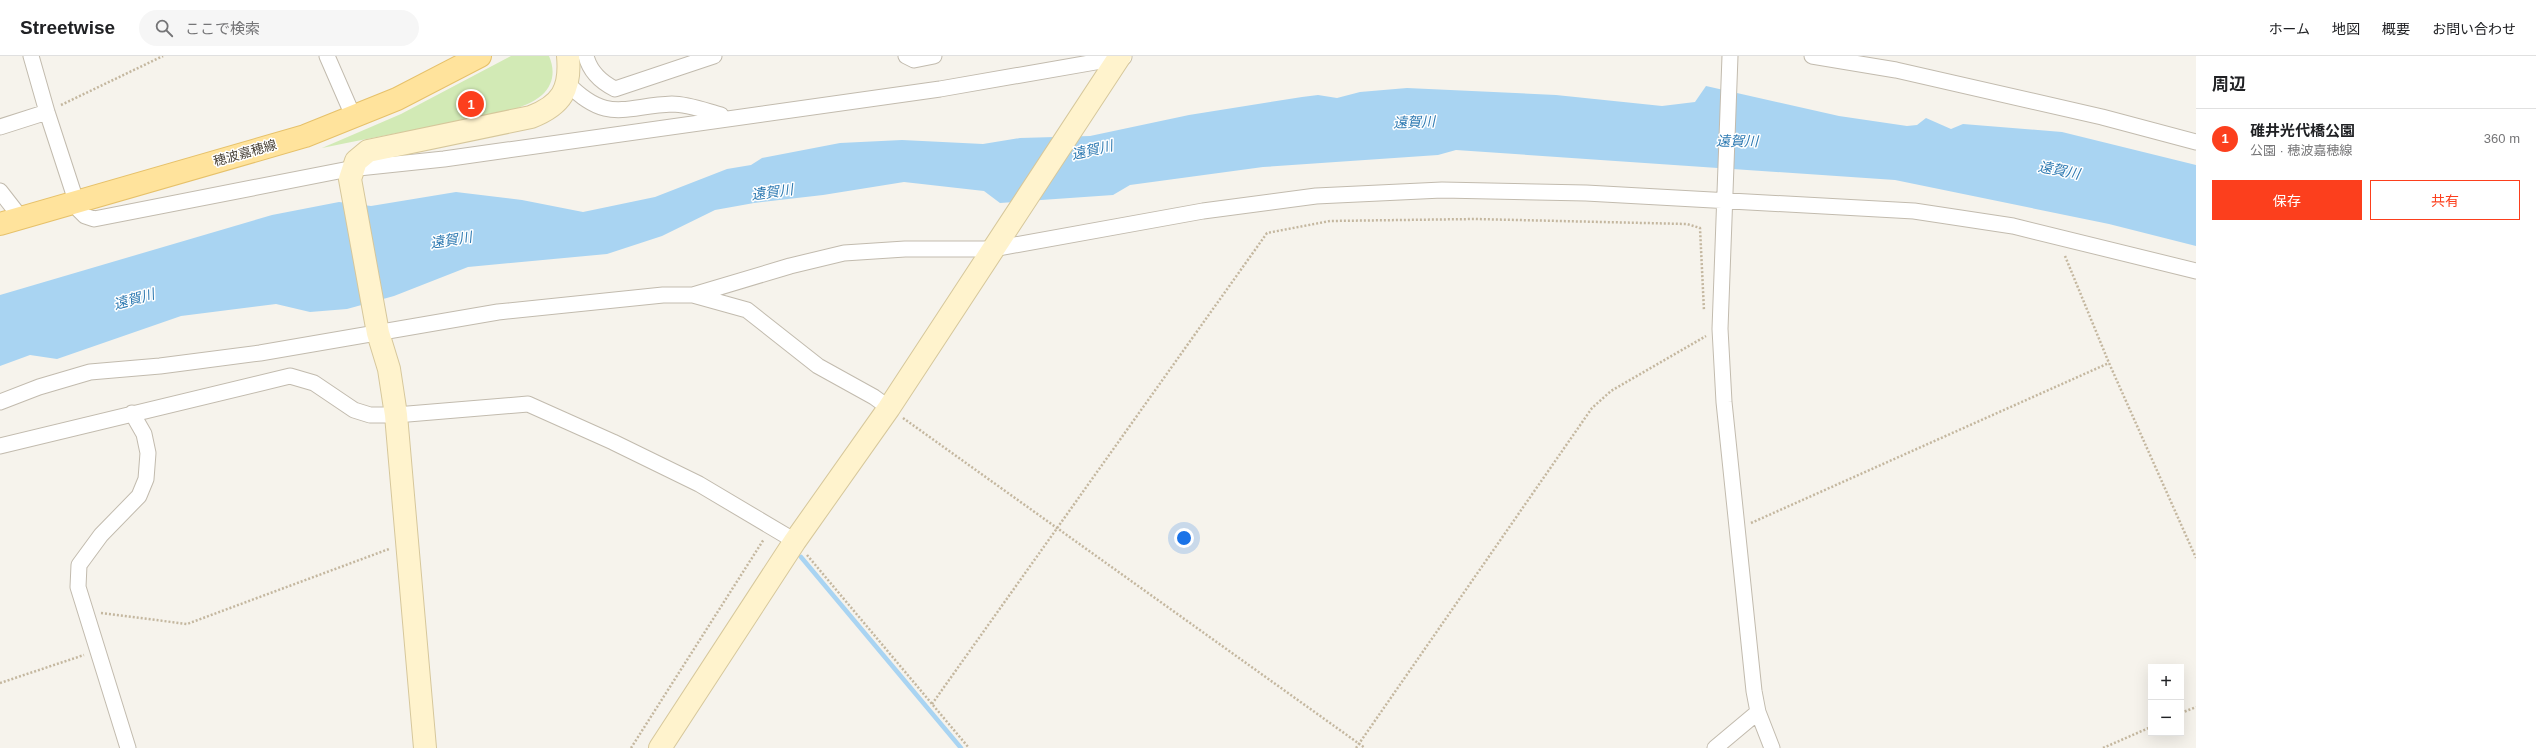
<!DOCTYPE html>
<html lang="ja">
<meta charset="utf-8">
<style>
body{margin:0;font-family:Arial,"Noto Sans JP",sans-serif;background:#f6f6f6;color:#202124}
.controls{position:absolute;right:12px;bottom:12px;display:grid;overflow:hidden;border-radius:0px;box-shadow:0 4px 16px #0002}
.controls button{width:36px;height:36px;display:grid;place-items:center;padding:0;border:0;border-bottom:1px solid #e0e0e0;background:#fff;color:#202124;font:20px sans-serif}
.you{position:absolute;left:1184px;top:482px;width:14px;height:14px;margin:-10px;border:3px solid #fff;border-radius:50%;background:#1a73e8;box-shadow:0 0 0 6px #1a73e833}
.badge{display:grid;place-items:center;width:26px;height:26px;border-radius:50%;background:#fc3f1d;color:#fff;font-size:13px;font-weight:700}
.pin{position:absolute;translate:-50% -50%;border:2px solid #fff;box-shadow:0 1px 4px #0006}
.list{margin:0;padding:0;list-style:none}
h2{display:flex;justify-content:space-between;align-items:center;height:52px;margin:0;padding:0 16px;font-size:17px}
h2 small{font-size:13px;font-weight:400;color:#757577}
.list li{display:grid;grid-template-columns:26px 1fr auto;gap:12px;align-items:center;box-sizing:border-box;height:60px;padding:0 16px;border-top:1px solid #e0e0e0}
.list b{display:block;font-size:15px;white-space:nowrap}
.list p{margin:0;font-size:13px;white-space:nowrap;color:#757577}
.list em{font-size:13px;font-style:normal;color:#757577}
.actions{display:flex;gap:8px;padding:12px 16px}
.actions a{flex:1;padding:9px 0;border:1px solid #fc3f1d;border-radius:0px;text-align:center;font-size:14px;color:#fc3f1d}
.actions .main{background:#fc3f1d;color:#fff}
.icon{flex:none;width:22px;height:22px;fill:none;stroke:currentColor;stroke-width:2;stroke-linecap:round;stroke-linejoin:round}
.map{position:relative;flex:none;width:2196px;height:692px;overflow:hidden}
header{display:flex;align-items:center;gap:24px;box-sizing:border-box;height:56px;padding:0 20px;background:#fff;border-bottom:1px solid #e0e0e0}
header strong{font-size:19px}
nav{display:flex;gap:22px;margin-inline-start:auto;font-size:14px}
.search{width:280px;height:36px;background:#f6f6f6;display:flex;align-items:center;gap:10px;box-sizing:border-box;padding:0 14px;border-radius:22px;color:#757577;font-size:15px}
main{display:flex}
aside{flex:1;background:#fff}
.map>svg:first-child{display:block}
.green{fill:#d2eab5}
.water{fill:#a9d4f2}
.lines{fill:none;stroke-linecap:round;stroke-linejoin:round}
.stream{stroke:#a9d4f2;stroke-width:4.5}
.street-casing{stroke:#c2bbae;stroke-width:17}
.secondary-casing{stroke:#d6c79b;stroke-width:24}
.primary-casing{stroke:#e6c16a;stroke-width:24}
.path{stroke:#c4b79f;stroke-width:2.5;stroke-dasharray:2 2;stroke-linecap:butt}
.street{stroke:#fff;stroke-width:15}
.secondary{stroke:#fff3cd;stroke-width:22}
.primary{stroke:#ffe39c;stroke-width:22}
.labels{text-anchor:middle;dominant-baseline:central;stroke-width:3;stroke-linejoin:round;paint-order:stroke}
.street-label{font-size:13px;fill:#4b4439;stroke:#fff}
.water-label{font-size:14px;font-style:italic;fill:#2e7ab2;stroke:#fff}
</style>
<header>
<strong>Streetwise</strong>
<div class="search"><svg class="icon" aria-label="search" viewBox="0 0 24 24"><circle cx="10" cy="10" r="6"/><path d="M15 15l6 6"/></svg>ここで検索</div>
<nav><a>ホーム</a><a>地図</a><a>概要</a><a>お問い合わせ</a></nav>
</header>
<main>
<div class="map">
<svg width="2196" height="692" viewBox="0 0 2196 692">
<rect width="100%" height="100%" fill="#f6f3ec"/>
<!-- green -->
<path class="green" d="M 511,0 L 549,0 C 555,14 554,28 542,39 C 520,58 468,63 440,69 C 401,76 361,84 322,92 L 401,58 Z"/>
<!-- water -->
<path class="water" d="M 1706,30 L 1839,60 L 1907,70 L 1917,69 L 1926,62 L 1951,73 L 1963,68 L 2062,76 L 2196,109 L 2196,190 L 2109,168 L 1895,124 L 1456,94 L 1438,99 L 1263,111 L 1130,129 L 1113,139 L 1000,147 L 984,135 L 904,126 L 823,139 L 754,147 L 715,154 L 662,180 L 607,198 L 468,211 L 394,240 L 347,253 L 310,256 L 276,248 L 181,260 L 57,303 L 30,299 L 0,310 L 0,239 L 272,159 L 339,146 L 371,150 L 456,136 L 522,144 L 583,156 L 655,141 L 727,113 L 751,109 L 762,102 L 840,87 L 902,84 L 983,88 L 1020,82 L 1090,80 L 1189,59 L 1302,41 L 1318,39 L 1337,42 L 1360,36 L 1407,32 L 1556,39 L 1662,50 L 1695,46 Z"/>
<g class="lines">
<!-- stream -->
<path class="stream" d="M 801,501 L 961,692"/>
<!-- street casing -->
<g class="street-casing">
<path id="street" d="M 31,0 L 47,56 L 79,154 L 85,160 L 94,163 L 349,113 L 444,103 L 940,33 L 1124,1
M 327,0 L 354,62
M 586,0 C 590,16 601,26 615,33 L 714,0
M 906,0 L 914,4 L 934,0
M 1730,0 L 1720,273 L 1724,346 L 1754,635 L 1758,656 L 1772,692
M 1812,0 L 1896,14 L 2102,61 L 2196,86
M 567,27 C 607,68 624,50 672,48 C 688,48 706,55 721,59
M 0,71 L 47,56
M 0,135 L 21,162
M 693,239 L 747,254 L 818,310 L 874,341 L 889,352
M 0,346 L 39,331 L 90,316 L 160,310 L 260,297 L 498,256 L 663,239 L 693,239 L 790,210 L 844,197 L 905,193 L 993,193 L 1203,155 L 1316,140 L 1442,134 L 1586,137 L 1914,155 L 2013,170 L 2196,215
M 0,390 L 290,320 L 314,327 L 354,354 L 370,359 L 396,359 L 528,348 L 613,386 L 699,428 L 795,485
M 128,692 L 78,531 L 79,509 L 101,479 L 139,440 L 146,423 L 148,397 L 144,378 L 132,357
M 1715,692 L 1758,656"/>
</g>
<!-- secondary casing -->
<g class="secondary-casing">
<path id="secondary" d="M 425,692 L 396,359 L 389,313 L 378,277 L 350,123 L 356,105 L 368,95 L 531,61 C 562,49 571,33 568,0
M 660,692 L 795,485 L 889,352 L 1120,0"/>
</g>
<!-- primary casing -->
<g class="primary-casing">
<path id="primary" d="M 0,168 L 305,80 L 397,43 L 480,0"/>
</g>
<!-- path -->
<path class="path" d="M 61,49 L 163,0
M 2065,200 L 2109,307 L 2196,502
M 903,362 L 1365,692
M 1751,467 L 2109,307
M 807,499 L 969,692
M 101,557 L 187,568 L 389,493
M 0,627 L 84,599
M 932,648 L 1267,177 L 1330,165 L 1475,163 L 1687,168 L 1700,172 L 1704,255
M 2181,657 L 2196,651
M 631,692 L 764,483
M 1356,692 L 1592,352 L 1611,335 L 1706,280
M 2103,692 L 2151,671"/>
<!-- street -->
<use href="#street" class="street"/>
<!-- secondary -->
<use href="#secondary" class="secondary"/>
<!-- primary -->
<use href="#primary" class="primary"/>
</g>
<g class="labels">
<!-- street labels -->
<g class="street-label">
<text transform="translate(245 97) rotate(-16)">穂波嘉穂線</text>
</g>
<!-- water labels -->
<g class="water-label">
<text transform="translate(1414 66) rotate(-2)">遠賀川</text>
<text transform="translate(1737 85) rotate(1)">遠賀川</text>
<text transform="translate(1092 94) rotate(-13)">遠賀川</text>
<text transform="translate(2059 114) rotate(11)">遠賀川</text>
<text transform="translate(772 136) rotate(-8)">遠賀川</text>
<text transform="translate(451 184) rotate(-9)">遠賀川</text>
<text transform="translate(134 243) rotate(-16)">遠賀川</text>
</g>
</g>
</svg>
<div class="controls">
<button>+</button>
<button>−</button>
</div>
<div class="you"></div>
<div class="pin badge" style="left:471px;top:48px">1</div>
</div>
<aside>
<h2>周辺<small></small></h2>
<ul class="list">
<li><span class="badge">1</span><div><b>碓井光代橋公園</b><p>公園 · 穂波嘉穂線</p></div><em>360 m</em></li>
</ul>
<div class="actions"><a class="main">保存</a><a>共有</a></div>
</aside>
</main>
